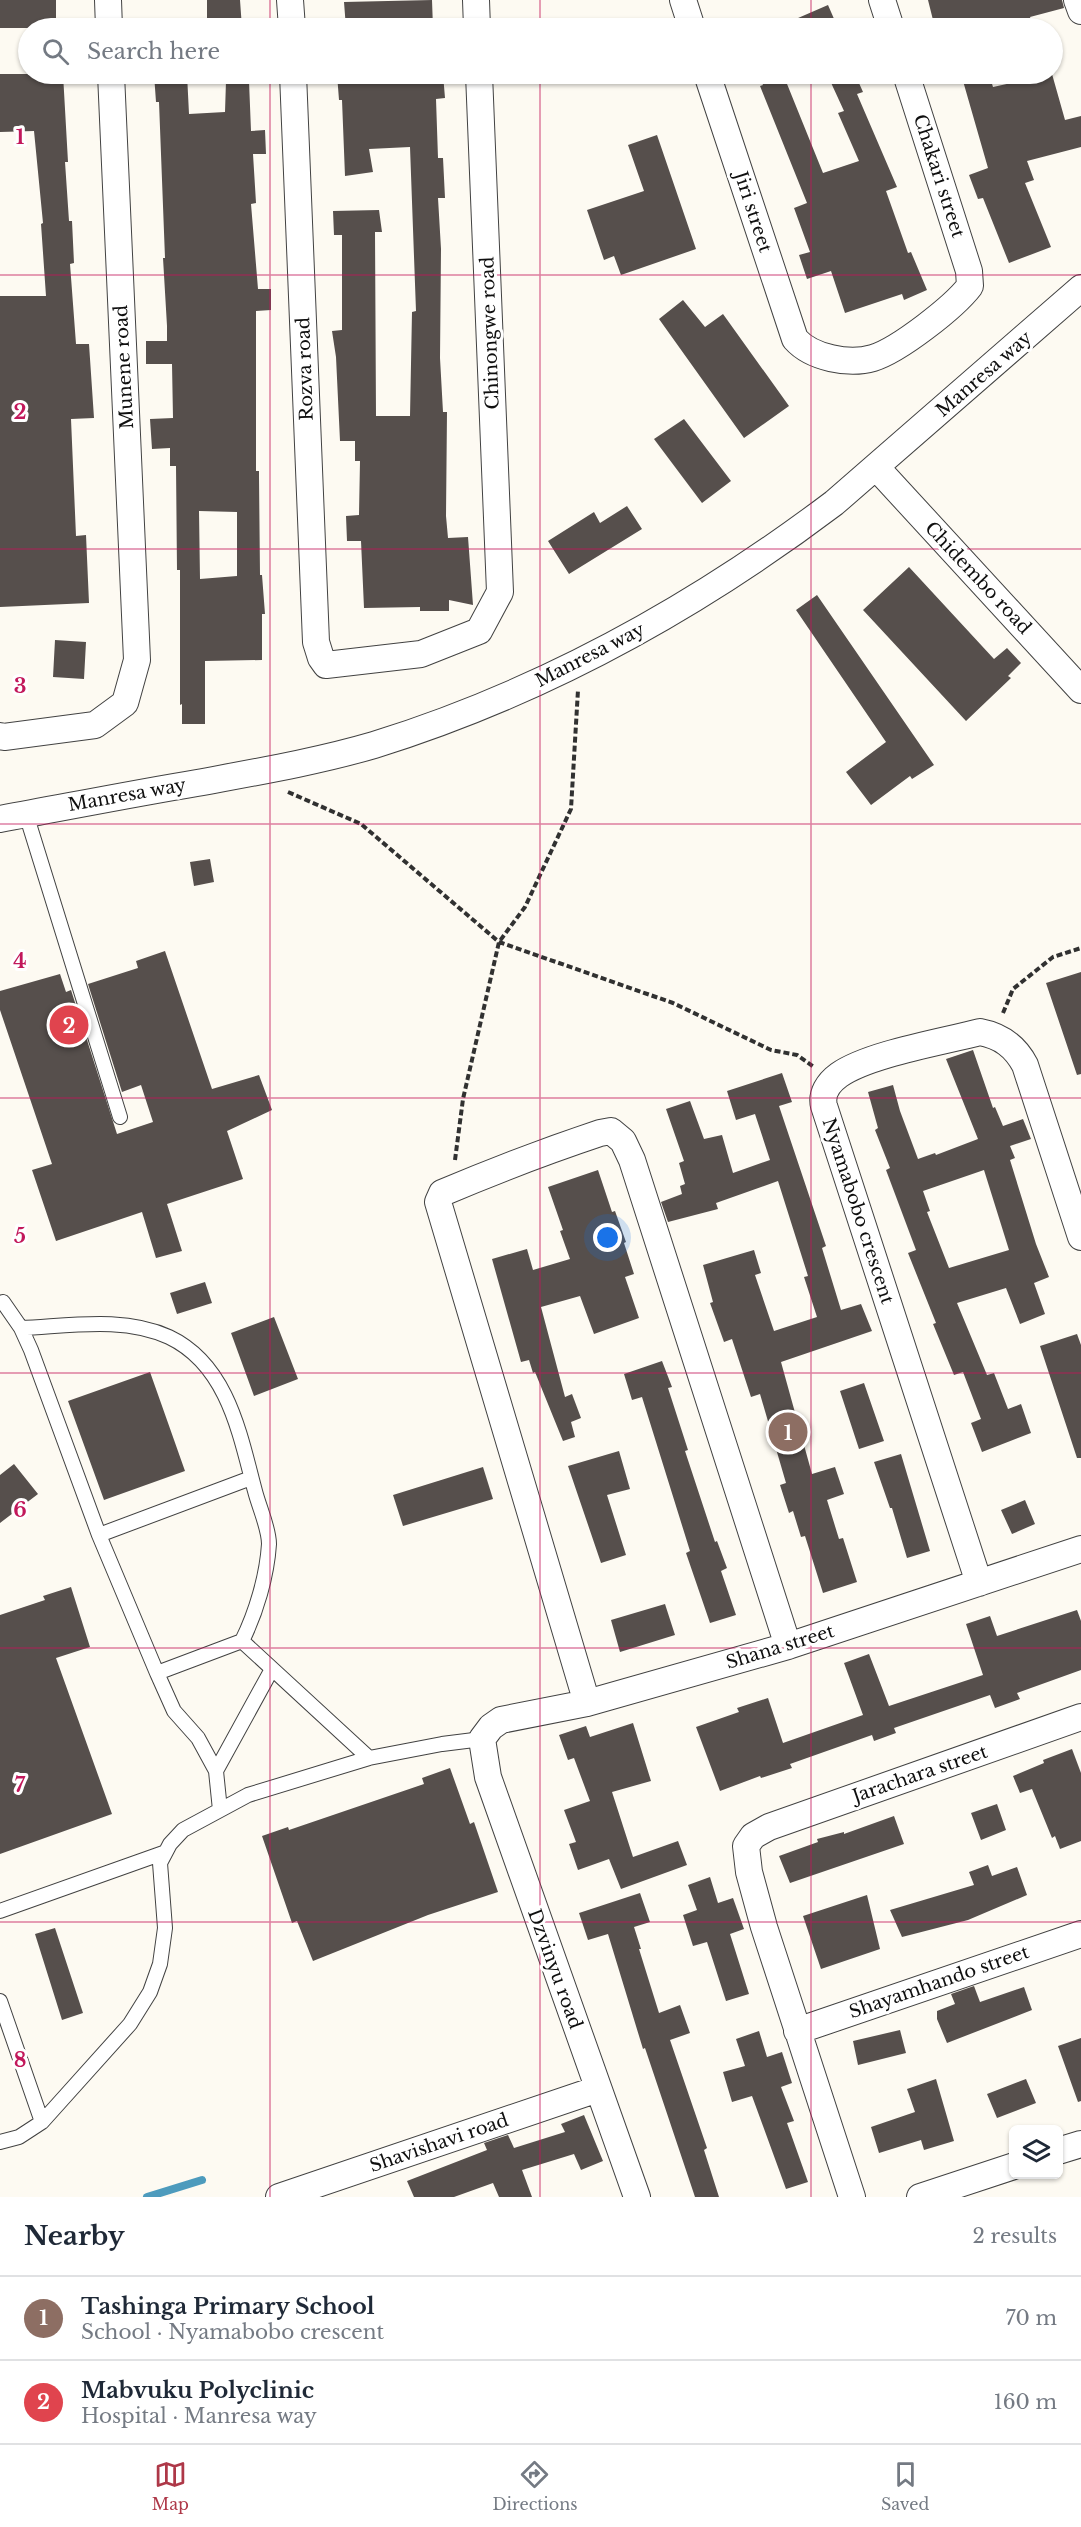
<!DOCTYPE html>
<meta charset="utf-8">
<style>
body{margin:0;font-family:"Libre Baskerville",serif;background:#f2f2f3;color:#1f2937}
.controls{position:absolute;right:18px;bottom:18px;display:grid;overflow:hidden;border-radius:9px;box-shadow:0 2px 4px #0004}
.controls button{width:54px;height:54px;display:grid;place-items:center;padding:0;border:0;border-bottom:2px solid #e0e1e3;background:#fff;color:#1f2937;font:30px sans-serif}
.you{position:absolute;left:608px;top:1238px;width:21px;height:21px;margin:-15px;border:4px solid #fff;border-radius:50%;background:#1a73e8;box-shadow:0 0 0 9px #1a73e833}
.badge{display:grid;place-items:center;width:39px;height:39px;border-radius:50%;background:#ae3848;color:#fff;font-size:20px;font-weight:700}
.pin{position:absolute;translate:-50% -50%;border:3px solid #fff;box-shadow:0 2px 6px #0006}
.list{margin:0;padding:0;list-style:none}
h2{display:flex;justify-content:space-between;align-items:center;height:78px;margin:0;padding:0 24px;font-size:26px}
h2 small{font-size:20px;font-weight:400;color:#747a83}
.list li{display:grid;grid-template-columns:39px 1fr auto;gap:18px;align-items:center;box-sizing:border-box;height:84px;padding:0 24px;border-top:2px solid #e0e1e3}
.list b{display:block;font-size:22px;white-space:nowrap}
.list p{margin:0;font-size:20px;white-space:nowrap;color:#747a83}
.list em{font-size:20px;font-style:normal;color:#747a83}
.icon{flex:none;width:33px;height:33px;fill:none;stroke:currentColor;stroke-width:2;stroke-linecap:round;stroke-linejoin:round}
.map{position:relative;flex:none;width:1081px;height:2197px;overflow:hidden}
.search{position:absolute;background:#fff;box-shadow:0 2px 4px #0004;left:18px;right:18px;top:18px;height:66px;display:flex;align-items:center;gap:15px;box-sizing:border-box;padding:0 21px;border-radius:33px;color:#747a83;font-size:22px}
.sheet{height:246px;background:#fff}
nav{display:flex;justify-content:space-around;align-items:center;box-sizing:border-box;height:84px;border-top:2px solid #e0e1e3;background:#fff;font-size:16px;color:#747a83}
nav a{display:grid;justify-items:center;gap:3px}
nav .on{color:#ae3848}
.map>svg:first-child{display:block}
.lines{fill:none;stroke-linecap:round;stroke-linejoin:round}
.stream{stroke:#4d9bbd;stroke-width:8}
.building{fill:#564f4c;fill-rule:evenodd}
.lane-casing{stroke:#424242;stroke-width:16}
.street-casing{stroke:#424242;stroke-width:28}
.path{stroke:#313131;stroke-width:4;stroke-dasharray:6 3;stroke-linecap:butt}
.lane{stroke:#fff;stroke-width:14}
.street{stroke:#fff;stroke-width:26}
.grid{fill:none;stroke:#c2185b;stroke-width:1.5;stroke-opacity:0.55}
.labels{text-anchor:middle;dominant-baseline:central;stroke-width:6;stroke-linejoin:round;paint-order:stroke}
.street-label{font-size:18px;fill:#0f0f0f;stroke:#fff}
.grid-label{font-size:20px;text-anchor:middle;font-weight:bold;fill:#c2185b;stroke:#fff;stroke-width:6;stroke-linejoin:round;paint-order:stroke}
</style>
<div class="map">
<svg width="1081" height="2197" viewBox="0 0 1081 2197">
<rect width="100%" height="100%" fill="#fdfaf2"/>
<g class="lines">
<!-- stream -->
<path class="stream" d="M 147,2197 L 202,2180"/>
</g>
<!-- building -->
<path class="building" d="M 0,0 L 56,0 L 56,28 L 0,28 Z
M 207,0 L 240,0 L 242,28 L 207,28 Z
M 432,0 L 433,28 L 346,28 L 344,2 Z
M 928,0 L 1062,0 L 1064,8 L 1030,17 L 1034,28 L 935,28 Z
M 828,5 L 838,28 L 775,28 Z
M 0,74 L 63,74 L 68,162 L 65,162 L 69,221 L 72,221 L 74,263 L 70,264 L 76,344 L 89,344 L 94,418 L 71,419 L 76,536 L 86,535 L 89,603 L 0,607 L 0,296 L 46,296 L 41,224 L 43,223 L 34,131 L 0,132 Z
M 154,74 L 187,74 L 189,114 L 225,112 L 226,81 L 249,81 L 251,131 L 265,130 L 266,154 L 253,154 L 256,203 L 251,204 L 258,289 L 271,289 L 271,310 L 256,311 L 256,471 L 259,471 L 259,477 L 260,575 L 262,575 L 265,614 L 262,614 L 262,660 L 205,661 L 205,724 L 182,724 L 182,704 L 180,705 L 180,570 L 177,570 L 176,466 L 170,466 L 170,448 L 152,449 L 150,419 L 173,418 L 172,364 L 146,364 L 146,341 L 167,341 L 167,326 L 163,258 L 165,258 L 159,102 L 156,102 ZM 199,511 L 237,512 L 237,576 L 200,579 Z
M 337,74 L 443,74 L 445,98 L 436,99 L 438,158 L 443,158 L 445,198 L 438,198 L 441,249 L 440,358 L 443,412 L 447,412 L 446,516 L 448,538 L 468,537 L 473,605 L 449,600 L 449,611 L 420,611 L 420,607 L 364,608 L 361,541 L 347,541 L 346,516 L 359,515 L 360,461 L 355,461 L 355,441 L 340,441 L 336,357 L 332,331 L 342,330 L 342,235 L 334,235 L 333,211 L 379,210 L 382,232 L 375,232 L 376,416 L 410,416 L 412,312 L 416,311 L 410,147 L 369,149 L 373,172 L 345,176 L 342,100 L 339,100 Z
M 758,74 L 783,74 L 823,173 L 859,161 L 838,113 L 844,111 L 827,74 L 855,74 L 863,92 L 857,94 L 897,187 L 886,191 L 908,253 L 911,252 L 927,290 L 904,300 L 902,294 L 845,313 L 831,271 L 807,279 L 799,255 L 810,252 L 794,208 L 807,203 L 760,86 L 763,85 Z
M 961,74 L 989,74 L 993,87 L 1052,74 L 1065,120 L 1081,116 L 1081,147 L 1027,161 L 1034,180 L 1025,183 L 1051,247 L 1009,263 L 983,198 L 978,199 L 969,175 L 988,168 Z
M 657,135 L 696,249 L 621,275 L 614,256 L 604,260 L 587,210 L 644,191 L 628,145 Z
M 683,300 L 705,327 L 723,314 L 789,406 L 744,438 L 659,319 Z
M 684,419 L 731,481 L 702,503 L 654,439 Z
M 627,506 L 642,529 L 569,574 L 548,541 L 594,512 L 600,523 Z
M 909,567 L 994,659 L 1007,648 L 1021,663 L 1008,676 L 1011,678 L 966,721 L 863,610 Z
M 817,595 L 934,765 L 912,779 L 910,776 L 871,805 L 846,772 L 886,742 L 796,610 Z
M 55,640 L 86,642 L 84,679 L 53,677 Z
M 210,859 L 214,882 L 194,886 L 190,862 Z
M 165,951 L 212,1089 L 259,1075 L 272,1110 L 227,1131 L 243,1179 L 167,1204 L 182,1251 L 156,1258 L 142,1212 L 56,1241 L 32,1170 L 52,1164 L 0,1010 L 0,991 L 60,974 L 66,992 L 71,990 L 117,1134 L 153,1122 L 141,1085 L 122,1092 L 88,984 L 138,968 L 136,961 Z
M 1081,972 L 1081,1074 L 1077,1075 L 1046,983 Z
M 973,1050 L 993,1108 L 995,1107 L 1003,1126 L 1023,1119 L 1031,1139 L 1010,1146 L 1015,1158 L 1010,1160 L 1036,1244 L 1049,1277 L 1034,1283 L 1045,1314 L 1020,1324 L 1006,1288 L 957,1303 L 987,1375 L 994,1373 L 1008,1409 L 1021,1404 L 1031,1433 L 982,1452 L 971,1423 L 981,1419 L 963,1372 L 954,1375 L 933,1324 L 936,1323 L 908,1253 L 916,1250 L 886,1170 L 890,1168 L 875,1130 L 878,1128 L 868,1092 L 893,1085 L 900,1111 L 918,1159 L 935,1153 L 936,1155 L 978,1139 L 946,1059 ZM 984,1170 L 1009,1250 L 949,1268 L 927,1212 L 930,1211 L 923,1191 Z
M 782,1073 L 792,1102 L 779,1106 L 826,1246 L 822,1248 L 841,1310 L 861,1304 L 872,1331 L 781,1362 L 812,1474 L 835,1467 L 844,1494 L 827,1500 L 839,1539 L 843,1538 L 857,1582 L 823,1593 L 805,1536 L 801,1537 L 793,1511 L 789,1513 L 780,1485 L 786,1483 L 760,1394 L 751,1397 L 732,1339 L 724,1342 L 710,1303 L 713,1302 L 703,1265 L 754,1250 L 761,1273 L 755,1275 L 774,1331 L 817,1317 L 804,1277 L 808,1276 L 778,1181 L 716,1203 L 718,1209 L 668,1222 L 661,1202 L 682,1194 L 680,1186 L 685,1184 L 679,1163 L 684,1161 L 666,1109 L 690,1101 L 704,1139 L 722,1135 L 733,1173 L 770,1160 L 755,1114 L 736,1120 L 727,1091 Z
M 598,1170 L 612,1212 L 615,1211 L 626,1242 L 624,1243 L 634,1274 L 625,1277 L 639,1318 L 594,1334 L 580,1296 L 541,1307 L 565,1397 L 572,1394 L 581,1418 L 571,1422 L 575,1437 L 563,1441 L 535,1372 L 533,1373 L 529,1360 L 521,1362 L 492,1259 L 527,1249 L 533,1270 L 570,1259 L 560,1231 L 563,1230 L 548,1187 Z
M 205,1282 L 212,1303 L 177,1314 L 170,1293 Z
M 274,1317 L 298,1379 L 254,1396 L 231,1333 Z
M 1077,1334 L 1081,1345 L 1081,1458 L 1077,1458 L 1040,1346 Z
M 662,1361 L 672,1387 L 668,1388 L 688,1450 L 685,1451 L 715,1542 L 717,1541 L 727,1568 L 721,1571 L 736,1615 L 710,1623 L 686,1553 L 690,1551 L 642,1397 L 632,1400 L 624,1374 Z
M 150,1372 L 185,1471 L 104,1500 L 68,1401 Z
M 864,1383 L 884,1441 L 859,1449 L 840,1391 Z
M 619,1451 L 630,1489 L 607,1495 L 626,1555 L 601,1563 L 568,1466 Z
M 901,1454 L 930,1551 L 907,1558 L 892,1508 L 890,1508 L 874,1462 Z
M 14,1464 L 38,1494 L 0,1523 L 0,1475 Z
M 483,1467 L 493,1499 L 403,1526 L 393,1495 Z
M 1025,1500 L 1035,1524 L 1012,1534 L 1001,1510 Z
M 71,1587 L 90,1647 L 56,1658 L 112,1814 L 0,1854 L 0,1615 L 45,1600 L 43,1596 Z
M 665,1604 L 675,1635 L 620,1652 L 611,1620 Z
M 1077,1610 L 1081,1621 L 1081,1670 L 1017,1693 L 1020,1699 L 995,1708 L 990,1695 L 894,1728 L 896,1733 L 874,1741 L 872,1735 L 790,1764 L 792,1768 L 761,1778 L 760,1776 L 720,1791 L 696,1727 L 739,1712 L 737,1708 L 768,1698 L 783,1743 L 863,1715 L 844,1663 L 869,1654 L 889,1706 L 983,1675 L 966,1624 L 990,1616 L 997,1636 Z
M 633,1723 L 651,1781 L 612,1792 L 633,1857 L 678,1841 L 687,1865 L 621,1889 L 609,1859 L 578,1870 L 569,1844 L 576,1842 L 564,1810 L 590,1801 L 574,1758 L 568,1760 L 559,1735 L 586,1726 L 590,1737 Z
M 1072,1749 L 1081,1773 L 1081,1841 L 1060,1849 L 1055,1836 L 1052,1838 L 1032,1789 L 1020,1793 L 1013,1776 L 1044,1763 L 1043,1760 Z
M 450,1768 L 470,1824 L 474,1822 L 498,1892 L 428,1915 L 313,1961 L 297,1921 L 292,1923 L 262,1836 L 288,1827 L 289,1830 L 424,1784 L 422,1778 Z
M 997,1804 L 1006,1830 L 981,1840 L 971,1813 Z
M 894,1816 L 904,1844 L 790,1883 L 779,1856 L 818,1842 L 817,1839 L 844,1832 L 844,1834 Z
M 988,1865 L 992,1876 L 1017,1867 L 1027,1895 L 968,1920 L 902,1937 L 890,1910 L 974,1885 L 969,1872 Z
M 710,1877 L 718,1903 L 733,1898 L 744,1929 L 730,1934 L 749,1994 L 726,2001 L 707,1942 L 693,1946 L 683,1915 L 697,1910 L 688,1885 Z
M 640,1893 L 650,1922 L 634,1927 L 641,1949 L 639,1949 L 659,2013 L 680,2005 L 690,2033 L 670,2040 L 707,2148 L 704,2150 L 719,2197 L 695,2197 L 645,2048 L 643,2049 L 608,1934 L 588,1940 L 579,1913 Z
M 867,1895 L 880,1949 L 821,1969 L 803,1916 Z
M 55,1928 L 83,2013 L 62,2020 L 35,1934 Z
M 974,1986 L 980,2002 L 1024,1987 L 1032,2010 L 947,2043 L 937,2019 L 937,2011 L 955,2004 L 951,1994 Z
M 900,2030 L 906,2053 L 858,2065 L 853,2041 Z
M 759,2031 L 767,2057 L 782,2052 L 792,2083 L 781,2087 L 794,2121 L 787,2123 L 808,2182 L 786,2189 L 752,2096 L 732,2102 L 723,2072 L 745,2066 L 736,2039 Z
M 1081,2038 L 1081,2101 L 1078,2102 L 1058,2046 Z
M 936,2079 L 954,2141 L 924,2150 L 921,2140 L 879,2153 L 871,2127 L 915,2112 L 907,2089 Z
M 1026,2079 L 1036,2103 L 997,2118 L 987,2094 Z
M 584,2115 L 603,2161 L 581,2170 L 574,2154 L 522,2170 L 532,2197 L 499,2197 L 493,2183 L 454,2197 L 414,2197 L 407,2181 L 487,2150 L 484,2143 L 508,2135 L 514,2148 L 565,2132 L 561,2124 Z"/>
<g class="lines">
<!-- lane casing -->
<g class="lane-casing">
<path id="lane" d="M 26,814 L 120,1117
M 3,1302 L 21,1328 L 31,1350 L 99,1535 L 157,1673 L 174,1711 L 198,1738 L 216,1771 L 220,1810
M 21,1328 C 69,1326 124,1316 169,1337 C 228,1365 240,1435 255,1491 C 259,1507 269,1528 269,1544 C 267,1576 256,1613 242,1641 L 157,1673
M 99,1535 L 251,1478
M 242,1641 L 369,1758
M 216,1771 L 272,1669
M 0,1911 L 163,1853
M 0,2001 L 42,2122
M 0,2142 L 19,2137 L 42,2122 L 130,2024 L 150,1992 L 160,1964 L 165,1928 L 160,1863 L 170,1844 L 183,1830 L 248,1795 L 369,1758 L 442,1744 L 482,1739"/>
</g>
<!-- street casing -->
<g class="street-casing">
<path id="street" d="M 108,0 L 109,28
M 290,0 L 292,28
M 476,0 L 477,28
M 683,0 L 692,28
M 882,0 L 891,28
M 1077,0 L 1081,11
M 293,74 L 316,642 L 321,658 L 326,665 L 421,654 L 479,631 L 500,592 L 479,74
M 707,74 L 795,339 C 812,358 849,365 873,358 C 899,350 954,307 970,286 L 969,271 L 906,74
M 876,467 L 1081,690
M 0,736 L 4,737 L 95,725 L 125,703 L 137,660 L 111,74
M 0,819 C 66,807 131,794 197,783 C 256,772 316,762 374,745 C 541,693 695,608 834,503 L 1081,288
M 979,1583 L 824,1106 C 821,1094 828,1083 839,1075 C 869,1054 942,1042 980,1032 C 1001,1036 1015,1046 1025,1065 L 1081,1237
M 587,1703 L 438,1202 L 442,1193 C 494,1171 546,1151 600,1133 L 611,1131 L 623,1141 L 632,1160 L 788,1646
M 797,2031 L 1081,1934
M 1058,2151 L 1081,2144
M 279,2197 L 598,2089
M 637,2197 L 488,1777 L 482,1739 L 491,1727 L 501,1720 L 587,1703 L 788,1646 L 1081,1549
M 852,2197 L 764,1927 L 749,1872 L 746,1846 L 753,1836 L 769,1827 L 1081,1717
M 920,2197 L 1014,2166"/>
</g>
<!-- path -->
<path class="path" d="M 288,792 L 361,824 L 499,942 L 673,1003 L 771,1050 L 797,1055 L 814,1067
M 1003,1013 L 1013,989 L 1053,957 L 1081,948
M 455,1160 L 463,1099 L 499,942 L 525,907 L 571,809 L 578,690"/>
<!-- lane -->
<use href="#lane" class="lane"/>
<!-- street -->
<use href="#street" class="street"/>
</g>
<!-- grid -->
<path class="grid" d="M 270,0 L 270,28M 540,0 L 540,28M 811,0 L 811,28M 270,74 L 270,2197M 540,74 L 540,2197M 811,74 L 811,2197M 0,275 L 1081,275M 0,549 L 1081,549M 0,824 L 1081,824M 0,1098 L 1081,1098M 0,1373 L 1081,1373M 0,1648 L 1081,1648M 0,1922 L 1081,1922"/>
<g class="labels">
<!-- street labels -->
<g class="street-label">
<text transform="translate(939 176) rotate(72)">Chakari street</text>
<text transform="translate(753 212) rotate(72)">Jiri street</text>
<text transform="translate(490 333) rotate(-92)">Chinongwe road</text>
<text transform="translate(124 367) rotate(-93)">Munene road</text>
<text transform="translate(305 369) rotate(-92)">Rozva road</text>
<text transform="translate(984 374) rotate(-41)">Manresa way</text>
<text transform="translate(978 578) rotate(47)">Chidembo road</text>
<text transform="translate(590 655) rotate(-27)">Manresa way</text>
<text transform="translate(127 795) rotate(-10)">Manresa way</text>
<text transform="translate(858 1211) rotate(72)">Nyamabobo crescent</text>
<text transform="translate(780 1647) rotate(-17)">Shana street</text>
<text transform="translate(920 1774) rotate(-19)">Jarachara street</text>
<text transform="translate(555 1969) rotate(70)">Dzvinyu road</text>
<text transform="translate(939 1982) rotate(-19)">Shayamhando street</text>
<text transform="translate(439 2143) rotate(-19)">Shavishavi road</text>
</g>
</g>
<g class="grid-label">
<text x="20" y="144">1</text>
<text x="20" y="419">2</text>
<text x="20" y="693">3</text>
<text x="20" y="968">4</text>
<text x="20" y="1243">5</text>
<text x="20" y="1517">6</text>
<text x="20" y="1792">7</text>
<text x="20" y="2067">8</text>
</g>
</svg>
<div class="controls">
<button><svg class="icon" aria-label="layers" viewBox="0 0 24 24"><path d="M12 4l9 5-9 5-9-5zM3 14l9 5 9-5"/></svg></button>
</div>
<div class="you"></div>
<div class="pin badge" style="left:788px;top:1432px;background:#8d6e63">1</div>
<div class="pin badge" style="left:69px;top:1025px;background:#e0444e">2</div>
<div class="search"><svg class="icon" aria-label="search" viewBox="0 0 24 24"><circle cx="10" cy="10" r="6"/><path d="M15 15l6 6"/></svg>Search here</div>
</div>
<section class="sheet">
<h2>Nearby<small>2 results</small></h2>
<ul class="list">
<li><span class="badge" style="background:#8d6e63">1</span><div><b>Tashinga Primary School</b><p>School · Nyamabobo crescent</p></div><em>70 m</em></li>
<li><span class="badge" style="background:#e0444e">2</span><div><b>Mabvuku Polyclinic</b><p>Hospital · Manresa way</p></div><em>160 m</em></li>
</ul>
</section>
<nav>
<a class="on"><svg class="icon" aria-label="map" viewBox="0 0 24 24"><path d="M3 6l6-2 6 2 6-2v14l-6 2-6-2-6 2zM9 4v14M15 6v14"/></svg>Map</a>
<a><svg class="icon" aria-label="directions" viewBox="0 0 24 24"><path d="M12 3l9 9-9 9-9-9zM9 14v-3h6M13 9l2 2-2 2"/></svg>Directions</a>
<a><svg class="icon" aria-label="saved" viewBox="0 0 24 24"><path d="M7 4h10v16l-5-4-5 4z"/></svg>Saved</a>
</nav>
